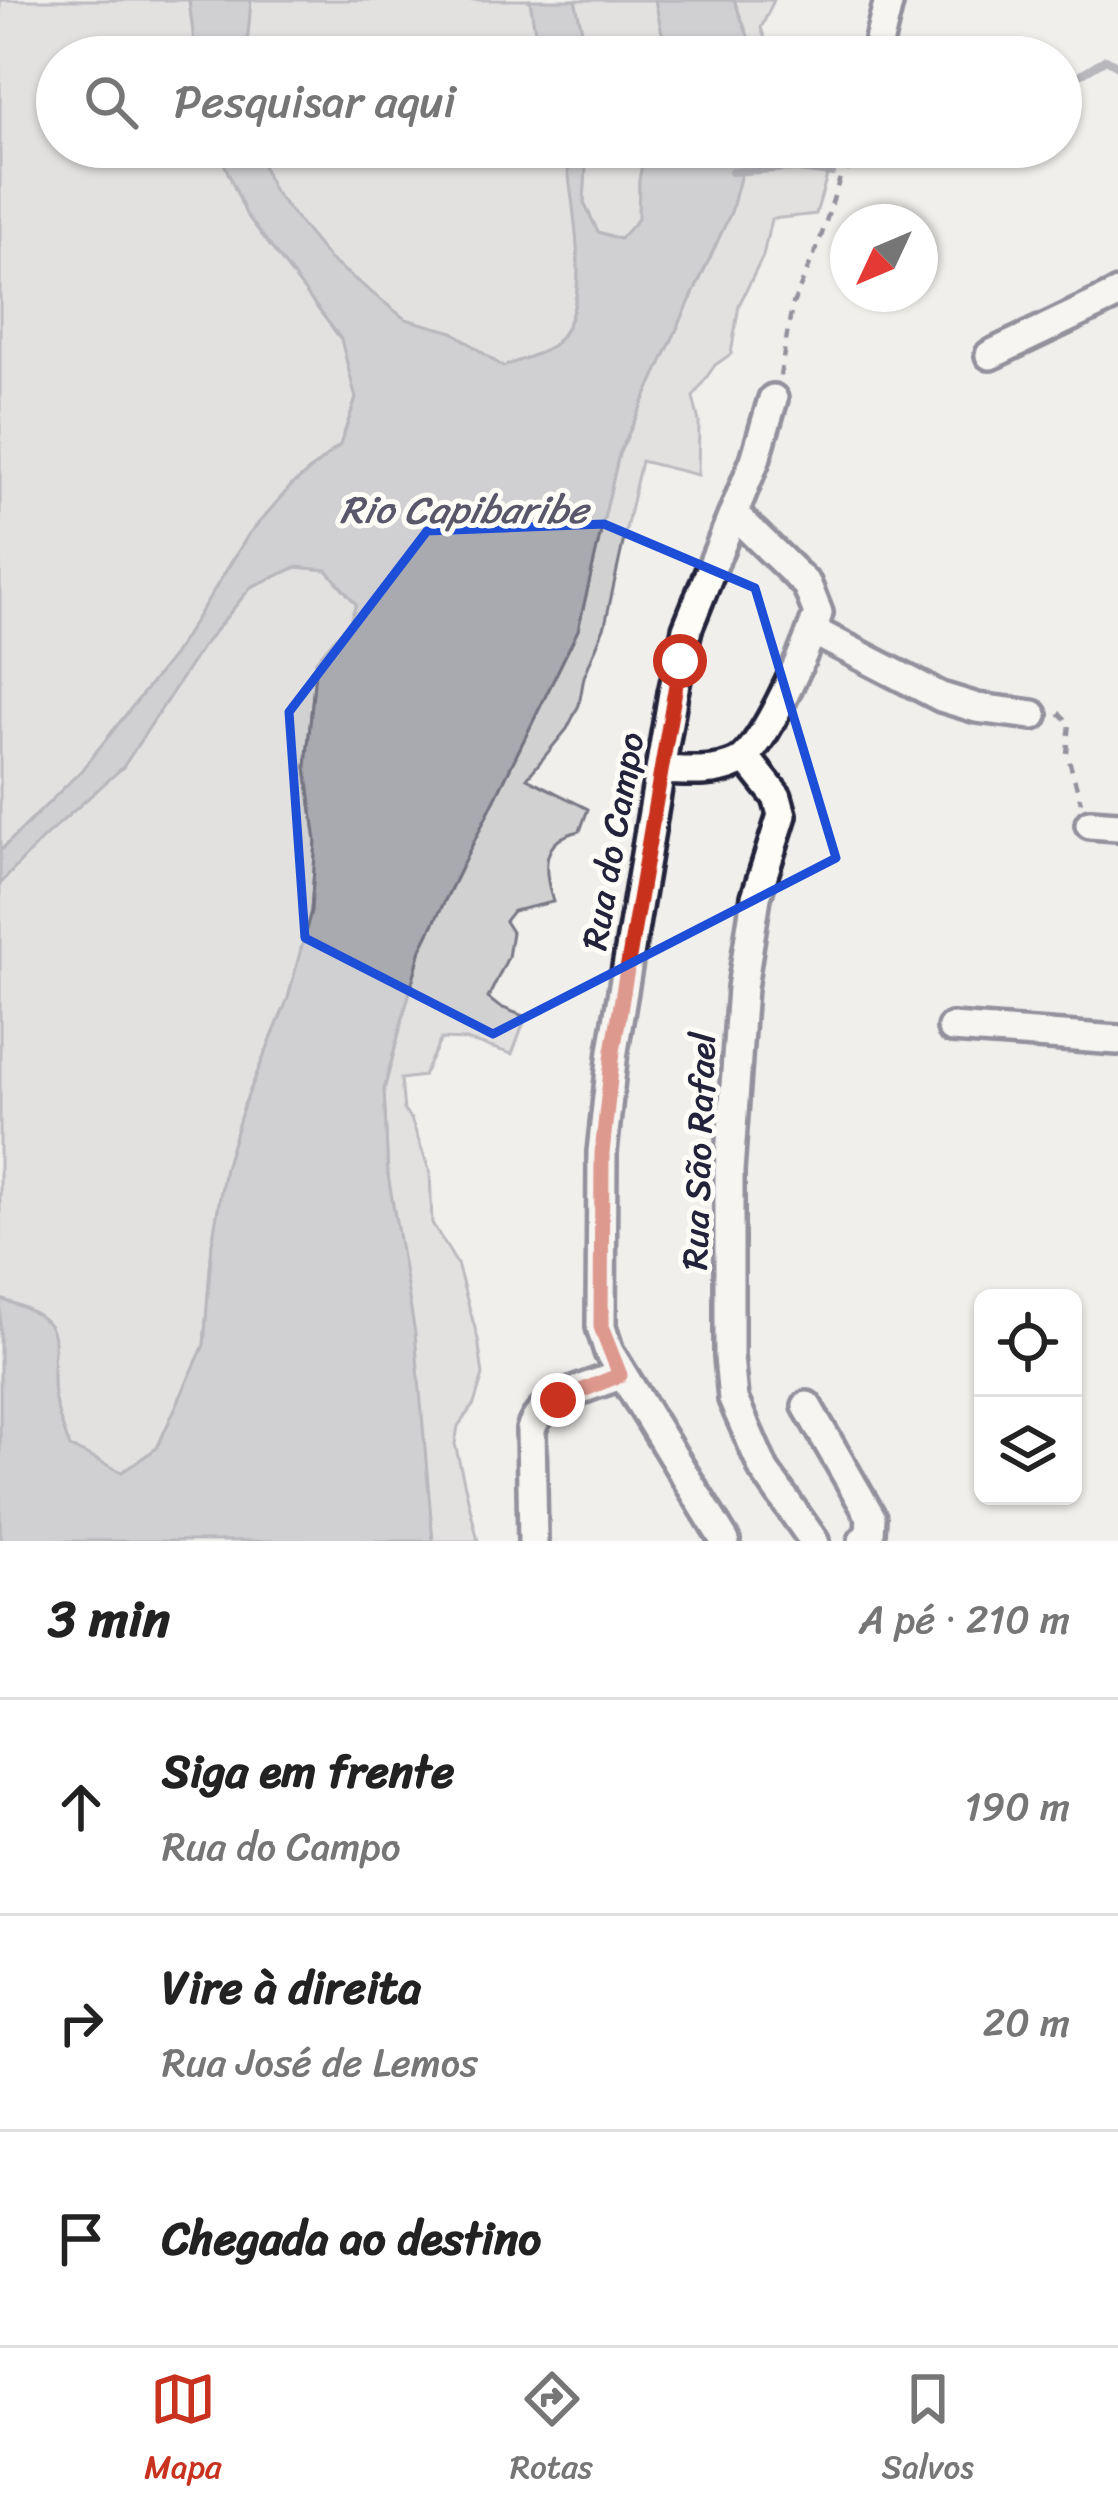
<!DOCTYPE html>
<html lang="pt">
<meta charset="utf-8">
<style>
body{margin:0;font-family:Sriracha,sans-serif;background:#f2f2f2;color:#222}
.controls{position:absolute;right:36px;bottom:36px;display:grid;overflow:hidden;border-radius:18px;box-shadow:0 3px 9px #0004}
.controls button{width:108px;height:108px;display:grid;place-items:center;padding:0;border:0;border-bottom:3px solid #e0e0e0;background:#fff;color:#222;font:60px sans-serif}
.compass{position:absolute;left:830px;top:204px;width:108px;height:108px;border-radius:50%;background:#fff;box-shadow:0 3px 9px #0004;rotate:226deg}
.stop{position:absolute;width:36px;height:36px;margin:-27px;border:9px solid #c8321e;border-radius:50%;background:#fff}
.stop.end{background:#c8321e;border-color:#fff;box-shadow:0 3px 12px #0008}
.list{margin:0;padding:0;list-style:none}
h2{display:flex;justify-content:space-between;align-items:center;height:156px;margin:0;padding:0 48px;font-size:51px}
h2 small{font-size:39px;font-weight:400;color:#767676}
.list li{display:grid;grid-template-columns:78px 1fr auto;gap:36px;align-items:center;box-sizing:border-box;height:216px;padding:0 48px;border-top:3px solid #e0e0e0}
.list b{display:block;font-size:45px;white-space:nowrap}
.list p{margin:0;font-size:39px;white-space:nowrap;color:#767676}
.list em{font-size:39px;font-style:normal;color:#767676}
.icon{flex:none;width:66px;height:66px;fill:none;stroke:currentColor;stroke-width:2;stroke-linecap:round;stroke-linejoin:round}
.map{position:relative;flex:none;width:1118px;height:1541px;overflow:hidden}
.search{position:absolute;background:#fff;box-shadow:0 3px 9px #0004;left:36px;right:36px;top:36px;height:132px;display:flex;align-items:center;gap:30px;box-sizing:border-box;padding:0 42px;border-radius:66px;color:#767676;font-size:45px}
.sheet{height:804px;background:#fff}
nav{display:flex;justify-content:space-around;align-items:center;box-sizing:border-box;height:168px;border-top:3px solid #e0e0e0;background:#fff;font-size:33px;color:#767676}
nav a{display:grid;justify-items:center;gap:6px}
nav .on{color:#c8321e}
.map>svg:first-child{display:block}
.green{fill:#d2d1d1;stroke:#7a7a86;stroke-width:3}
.water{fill:#a9a9b0;stroke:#737381;stroke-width:3}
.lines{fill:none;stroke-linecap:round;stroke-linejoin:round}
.stream{stroke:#737381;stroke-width:8}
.minor-casing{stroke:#22223b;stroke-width:36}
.path{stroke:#22223b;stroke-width:4.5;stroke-dasharray:9 9;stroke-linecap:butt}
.minor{stroke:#fdfcf7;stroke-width:27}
.route{stroke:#c8321e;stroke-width:15}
.marked{fill:none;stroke:#1d4ed8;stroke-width:9;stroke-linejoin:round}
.labels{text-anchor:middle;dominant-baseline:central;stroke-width:10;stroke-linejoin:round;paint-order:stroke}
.street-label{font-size:36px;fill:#22223b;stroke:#fdfcf7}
.water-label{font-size:39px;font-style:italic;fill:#58586a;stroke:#fdfcf7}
</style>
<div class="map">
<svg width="1118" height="1541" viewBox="0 0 1118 1541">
<rect width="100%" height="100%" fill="#f0efec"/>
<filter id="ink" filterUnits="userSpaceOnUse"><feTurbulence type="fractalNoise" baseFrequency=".00833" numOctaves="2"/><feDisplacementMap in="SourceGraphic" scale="24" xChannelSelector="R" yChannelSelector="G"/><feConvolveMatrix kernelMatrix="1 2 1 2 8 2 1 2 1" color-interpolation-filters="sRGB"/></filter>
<g filter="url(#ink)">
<!-- green -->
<path class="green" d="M 0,0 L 189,0 L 196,57 L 57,57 L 57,147 L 217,147 L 246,214 L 341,339 L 356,398 L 340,445 L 291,486 L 249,534 L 173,656 L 80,772 L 0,851 Z
M 251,0 L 530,0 L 539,57 L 246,57 Z
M 575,0 L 655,0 L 667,57 L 588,57 Z
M 734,0 L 774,0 L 761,28 L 772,57 L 756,57 Z
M 255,147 L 566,147 C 569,201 597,300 555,343 C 544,354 518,360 503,367 L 453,333 L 405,319 L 329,259 L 272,190 Z
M 587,147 L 645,147 L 639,181 L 638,219 L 620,239 L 598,232 L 584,203 Z
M 748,147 L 801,147 L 808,155 L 830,165 L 816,214 L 771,219 L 763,256 L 739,305 L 731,354 L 715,365 L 693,397 L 699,422 L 698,475 L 641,461 L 605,625 L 584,677 L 579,705 L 567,729 L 527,778 L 588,809 L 580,831 C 540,839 543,869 553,902 L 513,911 L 505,921 L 512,932 L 508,957 L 488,998 L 498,1006 L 526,1017 L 512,1054 L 467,1040 L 441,1039 L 423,1076 L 401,1079 L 404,1111 L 411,1119 L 430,1172 L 432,1223 L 457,1264 L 478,1339 L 483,1375 L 474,1404 L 458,1426 L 455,1444 L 478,1541 L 433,1541 L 388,1175 L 384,1090 L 421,949 L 578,630 L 619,454 L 731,212 Z
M 297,567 L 327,570 L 356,604 L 350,621 L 316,661 L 306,767 L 316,841 L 311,911 L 288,999 L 244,1105 L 225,1168 L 212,1244 L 204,1345 L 157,1448 L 122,1472 L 69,1447 C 65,1433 58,1417 55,1401 C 44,1343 80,1324 0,1299 L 0,884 L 42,839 L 123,767 L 202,647 L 251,587 Z"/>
<!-- water -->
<path class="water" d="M 189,0 L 251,0 L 246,57 L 196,57 Z
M 530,0 L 575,0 L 588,57 L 539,57 Z
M 655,0 L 734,0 L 756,57 L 667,57 Z
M 217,147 L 255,147 L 273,190 L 329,259 L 405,319 L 453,332 L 503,367 C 518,360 545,354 556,343 C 597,300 569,201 566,147 L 587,147 L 584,203 L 598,232 L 620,239 L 638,219 L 639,181 L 645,147 L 748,147 L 731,212 L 619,454 L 578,630 L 421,949 L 384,1089 L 388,1175 L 415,1333 L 433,1541 L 0,1541 L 0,1299 C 81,1324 44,1343 55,1401 C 58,1417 65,1433 70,1447 L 122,1472 L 157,1448 L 204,1345 L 212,1244 L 225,1168 L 244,1105 L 288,998 L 311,911 L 316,841 L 306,767 L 316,661 L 350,621 L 356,604 L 327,570 L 296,567 L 251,587 L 202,647 L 123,767 L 42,839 L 0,884 L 0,851 L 80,772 L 173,656 L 249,534 L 291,486 L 340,445 L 356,399 L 341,339 L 246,214 Z"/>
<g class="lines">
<!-- stream -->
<path class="stream" d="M 1061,86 L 1106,59 L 1118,66
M 848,168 L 874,156 L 937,147
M 732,172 L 789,168 L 832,173"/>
<!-- minor casing -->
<g class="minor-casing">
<path id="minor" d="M 875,57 L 889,0
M 990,355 L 1118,294
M 813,631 L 941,697 L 977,708 L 1033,715
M 746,758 L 777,797 L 782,815 L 756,897 L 742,988 L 729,1171 L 729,1357 L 733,1399 L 764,1470 L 814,1541
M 662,770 C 687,771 714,774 737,763 C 765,749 808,644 818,613 L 807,585 L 734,514
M 1090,824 L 1118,826
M 952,1028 L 1118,1040
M 807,1406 L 871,1517 L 870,1533 L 863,1541
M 533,1541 L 531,1430 C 541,1396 591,1387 620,1375
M 725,1541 L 609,1352 L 601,1327 L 602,1152 L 613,1051 L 673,693 L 687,629 L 755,460 L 773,399"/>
</g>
<!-- path -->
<path class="path" d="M 780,376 L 792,306 L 819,243 L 850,147
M 1059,713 L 1070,723 L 1067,753 L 1081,802"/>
<!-- minor -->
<use href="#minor" class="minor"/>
</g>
</g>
<g class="lines" filter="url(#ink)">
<!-- route -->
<path class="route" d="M 558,1400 L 620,1375 L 601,1327 L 602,1153 L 613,1051 L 680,661"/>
</g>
<!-- marked area -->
<path d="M0 0H1118V1541H0ZM 604,524 L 755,588 L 836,858 L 493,1034 L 305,938 L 289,712 L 427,531 Z" fill="#f0efec" fill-opacity=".55" fill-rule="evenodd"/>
<path class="marked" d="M 604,524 L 755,588 L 836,858 L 493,1034 L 305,938 L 289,712 L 427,531 Z"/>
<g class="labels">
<!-- street labels -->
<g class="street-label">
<text transform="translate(613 841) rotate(-80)">Rua do Campo</text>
<text transform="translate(699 1151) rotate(-88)">Rua São Rafael</text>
</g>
<!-- water labels -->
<g class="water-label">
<text x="464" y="509">Rio Capibaribe</text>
</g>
</g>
</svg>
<div class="controls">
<button><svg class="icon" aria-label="locate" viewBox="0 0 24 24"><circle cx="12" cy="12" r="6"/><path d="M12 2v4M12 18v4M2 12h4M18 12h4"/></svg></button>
<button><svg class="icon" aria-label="layers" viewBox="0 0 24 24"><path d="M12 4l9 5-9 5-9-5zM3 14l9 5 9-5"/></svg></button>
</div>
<svg class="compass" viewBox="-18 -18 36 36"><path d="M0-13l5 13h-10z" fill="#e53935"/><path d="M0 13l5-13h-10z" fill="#767676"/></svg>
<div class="stop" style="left:680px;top:661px"></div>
<div class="stop end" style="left:558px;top:1400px"></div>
<div class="search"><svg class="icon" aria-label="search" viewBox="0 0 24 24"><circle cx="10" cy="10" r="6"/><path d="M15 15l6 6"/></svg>Pesquisar aqui</div>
</div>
<section class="sheet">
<h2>3 min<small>A pé · 210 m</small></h2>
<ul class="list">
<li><svg class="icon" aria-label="ahead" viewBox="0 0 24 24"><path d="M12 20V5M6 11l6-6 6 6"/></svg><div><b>Siga em frente</b><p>Rua do Campo</p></div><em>190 m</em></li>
<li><svg class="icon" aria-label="right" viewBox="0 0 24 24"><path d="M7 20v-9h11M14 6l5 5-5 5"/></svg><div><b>Vire à direita</b><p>Rua José de Lemos</p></div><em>20 m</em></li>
<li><svg class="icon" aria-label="arrive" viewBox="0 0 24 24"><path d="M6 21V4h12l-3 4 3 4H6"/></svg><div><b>Chegada ao destino</b></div></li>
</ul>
</section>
<nav>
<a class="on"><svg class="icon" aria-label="map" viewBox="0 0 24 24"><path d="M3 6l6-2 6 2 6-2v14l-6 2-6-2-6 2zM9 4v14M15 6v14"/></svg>Mapa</a>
<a><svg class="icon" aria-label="directions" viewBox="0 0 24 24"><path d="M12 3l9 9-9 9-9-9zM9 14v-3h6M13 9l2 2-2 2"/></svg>Rotas</a>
<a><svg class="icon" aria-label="saved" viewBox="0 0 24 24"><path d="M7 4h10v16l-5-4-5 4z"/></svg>Salvos</a>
</nav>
